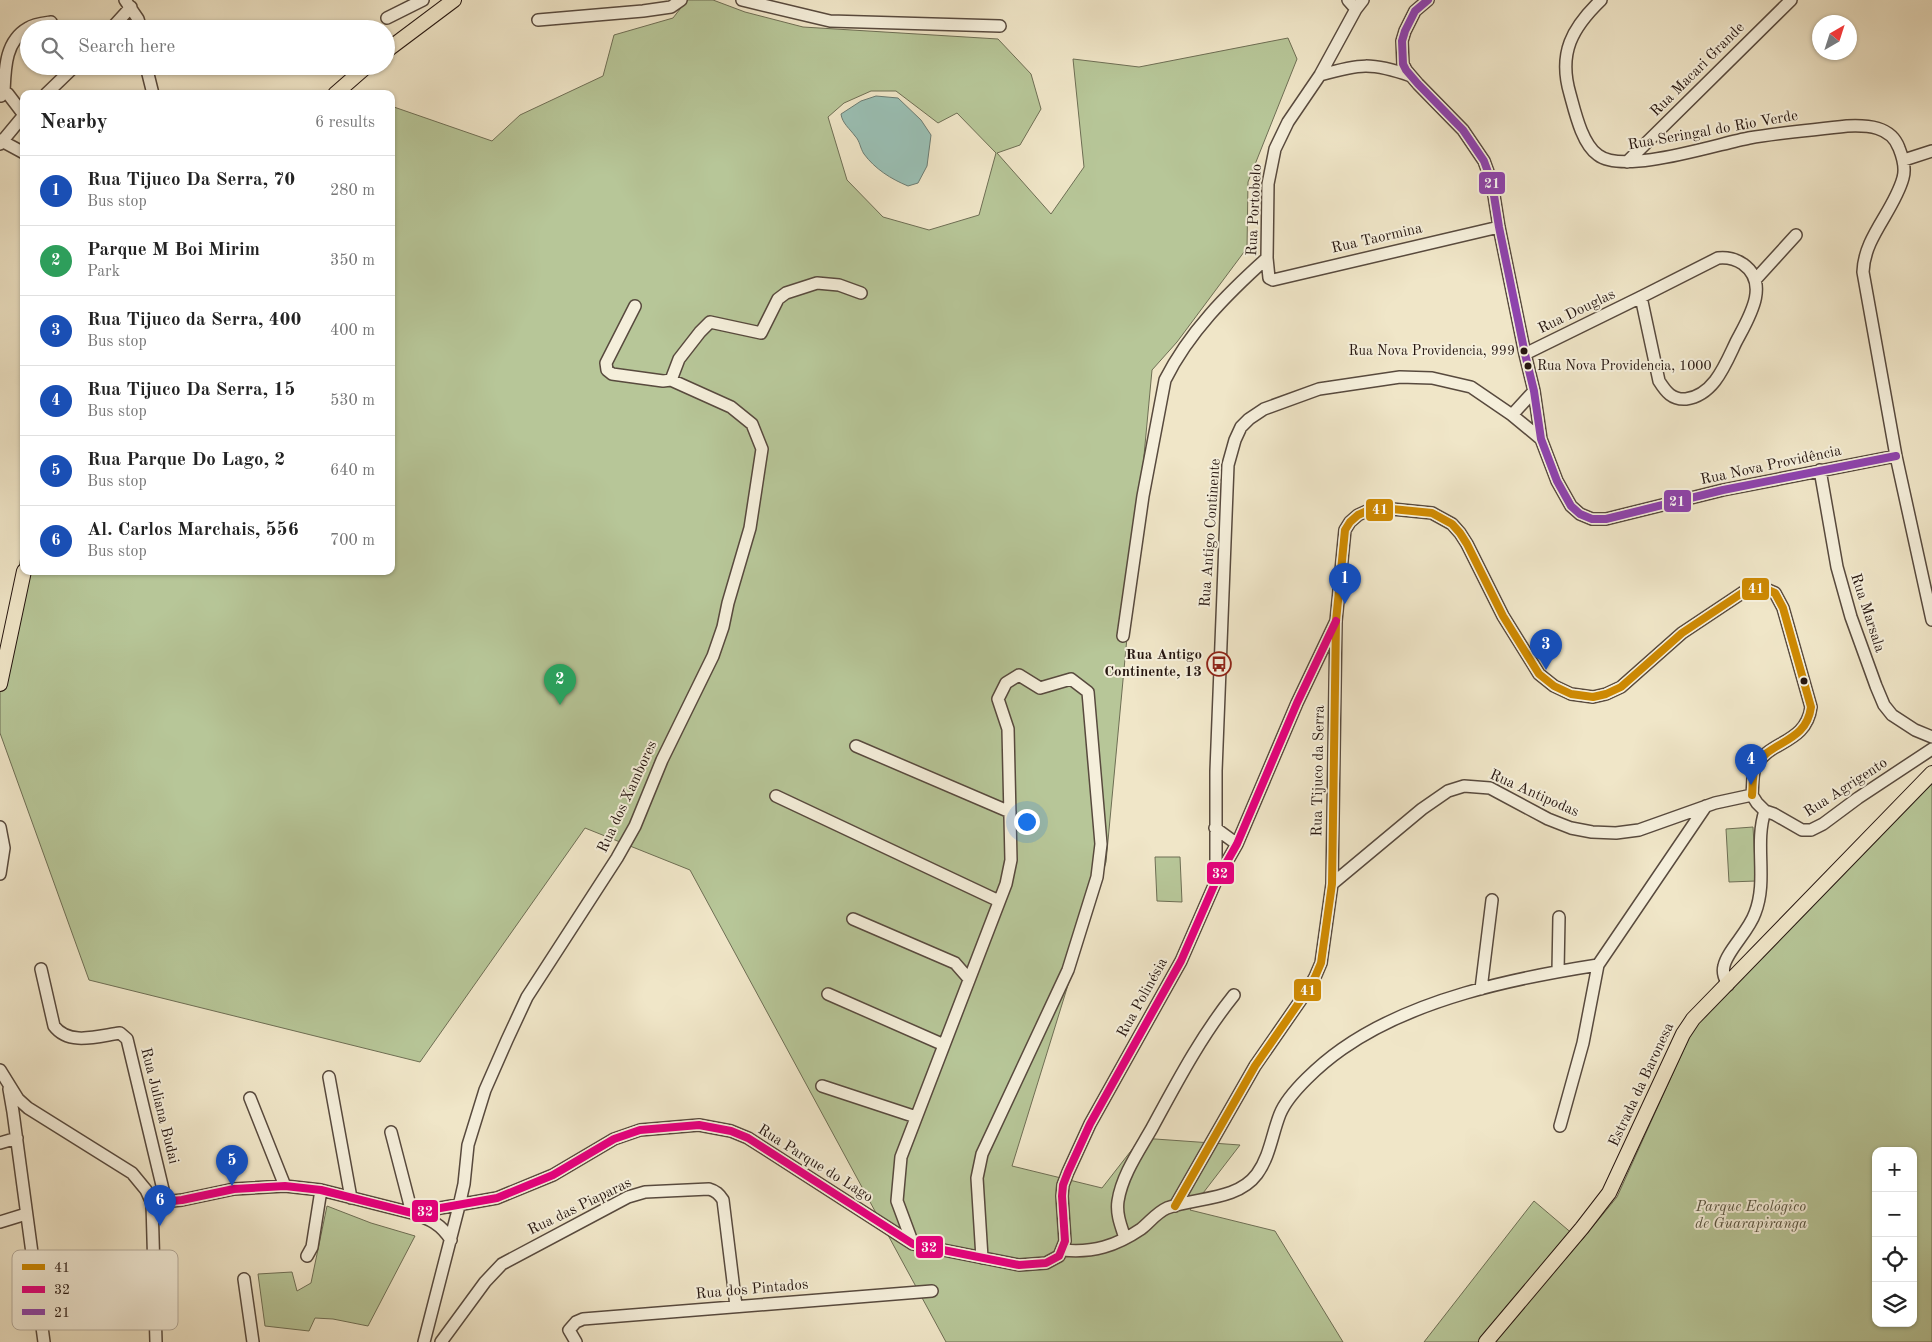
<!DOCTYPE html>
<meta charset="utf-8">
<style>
body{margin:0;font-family:"Old Standard TT",serif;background:#f6f6f6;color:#222}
.controls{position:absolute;right:15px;bottom:15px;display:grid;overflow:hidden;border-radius:10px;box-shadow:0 1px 4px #0004}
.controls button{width:45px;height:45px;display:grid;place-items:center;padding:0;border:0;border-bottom:1px solid #e0e0e0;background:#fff;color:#222;font:25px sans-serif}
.compass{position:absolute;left:1812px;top:15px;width:45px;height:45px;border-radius:50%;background:#fff;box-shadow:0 1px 4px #0004;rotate:39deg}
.you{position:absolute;left:1026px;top:821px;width:18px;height:18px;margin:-12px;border:4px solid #fff;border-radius:50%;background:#1a73e8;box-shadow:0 0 0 8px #1a73e833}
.badge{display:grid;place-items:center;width:32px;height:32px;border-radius:50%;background:#8f2418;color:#fff;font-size:16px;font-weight:700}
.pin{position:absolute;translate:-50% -41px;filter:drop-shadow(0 1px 2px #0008)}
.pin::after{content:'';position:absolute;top:26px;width:18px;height:15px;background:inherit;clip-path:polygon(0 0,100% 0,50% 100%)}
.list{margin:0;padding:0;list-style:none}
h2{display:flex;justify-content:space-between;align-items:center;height:65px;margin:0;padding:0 20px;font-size:21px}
h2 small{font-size:16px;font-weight:400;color:#767676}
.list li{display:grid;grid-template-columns:32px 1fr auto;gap:15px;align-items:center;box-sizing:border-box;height:70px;padding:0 20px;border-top:1px solid #e0e0e0}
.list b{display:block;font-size:19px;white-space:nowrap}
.list p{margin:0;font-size:16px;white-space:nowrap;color:#767676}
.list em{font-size:16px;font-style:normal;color:#767676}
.icon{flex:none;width:28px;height:28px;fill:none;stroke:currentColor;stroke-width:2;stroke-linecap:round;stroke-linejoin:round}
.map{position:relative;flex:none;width:1932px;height:1342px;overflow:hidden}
.search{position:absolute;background:#fff;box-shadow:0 1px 4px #0004;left:20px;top:20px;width:375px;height:55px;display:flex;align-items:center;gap:12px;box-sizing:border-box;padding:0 18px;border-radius:28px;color:#767676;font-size:19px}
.panel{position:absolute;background:#fff;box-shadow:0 1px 4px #0004;left:20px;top:90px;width:375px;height:485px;border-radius:10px}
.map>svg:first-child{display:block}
.green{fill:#b7c698;stroke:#6e6e54;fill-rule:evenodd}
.water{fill:#9ac0b5;stroke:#6c7c73}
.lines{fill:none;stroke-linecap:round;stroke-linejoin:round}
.minor-casing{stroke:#584a3e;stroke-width:14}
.major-casing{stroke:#261610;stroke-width:16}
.minor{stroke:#f5efdb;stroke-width:11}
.major{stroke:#f0e6c8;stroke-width:14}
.bus-1-casing{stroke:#f5efdb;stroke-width:11}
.bus-2-casing{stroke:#f5efdb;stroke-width:11}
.bus-3-casing{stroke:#f5efdb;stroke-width:11}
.bus-1{stroke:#cd8903;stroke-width:8}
.bus-2{stroke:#e5007d;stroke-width:8}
.bus-3{stroke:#8e44ad;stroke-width:8}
.bus-dot{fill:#261610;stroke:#f5efdb;stroke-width:2}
.labels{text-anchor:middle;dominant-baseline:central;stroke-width:4;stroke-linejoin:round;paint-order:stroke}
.bus-label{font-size:14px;fill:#261610;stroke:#f5efdb;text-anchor:end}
.street-label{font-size:15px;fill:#261610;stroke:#f5efdb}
.poi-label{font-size:15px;font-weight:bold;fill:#261610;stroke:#f5efdb;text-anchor:end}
.park-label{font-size:15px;font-style:italic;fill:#595440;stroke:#f5efdb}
.key{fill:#f5efdb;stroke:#b7ae9e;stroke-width:1}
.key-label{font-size:14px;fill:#261610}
.line-badge{stroke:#f5efdb;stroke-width:2}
.badge-label{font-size:14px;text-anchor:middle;font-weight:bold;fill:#fff}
</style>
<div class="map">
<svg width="1932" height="1342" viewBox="0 0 1932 1342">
<rect width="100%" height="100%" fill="#f0e6c8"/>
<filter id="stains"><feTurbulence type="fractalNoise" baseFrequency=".004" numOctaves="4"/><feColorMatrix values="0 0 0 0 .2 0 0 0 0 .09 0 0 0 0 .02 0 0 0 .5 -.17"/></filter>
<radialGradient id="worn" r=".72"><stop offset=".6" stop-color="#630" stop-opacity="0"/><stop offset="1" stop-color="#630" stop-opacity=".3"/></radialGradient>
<!-- green -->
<path class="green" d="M 687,0 L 713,0 L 745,12 L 803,27 L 998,39 L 1031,74 L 1041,109 L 1020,145 L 997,153 L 1051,214 L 1084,167 L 1073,59 L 1139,67 L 1288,38 L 1297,59 L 1248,182 L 1247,248 L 1177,342 L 1152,370 L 1106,862 L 1012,1166 L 1102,1188 L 1141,1138 L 1240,1145 L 1190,1210 L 1275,1231 L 1343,1342 L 946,1342 L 690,870 L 585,828 L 420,1062 L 89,980 L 0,733 L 0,677 L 24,539 L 24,571 L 391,571 L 391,106 L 492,141 L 520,115 L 603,76 L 614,35 L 673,18 ZM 871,91 L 896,91 L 938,123 L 957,113 L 996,153 L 979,215 L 929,230 L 883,217 L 847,180 L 828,117 L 844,103 Z
M 1932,777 L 1932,1342 L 1424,1342 L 1534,1201 L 1581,1241 L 1617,1197 L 1697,1020 ZM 1876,1151 L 1913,1151 L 1913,1323 L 1876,1323 Z
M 1753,827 L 1756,881 L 1729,882 L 1726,829 Z
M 1155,857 L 1180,857 L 1182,902 L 1157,901 Z
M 327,1206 L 371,1223 L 415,1236 L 368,1326 L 333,1319 L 315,1318 L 309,1331 L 265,1326 L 258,1274 L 292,1272 L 297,1291 L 311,1283 Z"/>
<!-- water -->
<path class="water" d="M 876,96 L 898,98 L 921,120 L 931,135 L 927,166 L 918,183 L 908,186 C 891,179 875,169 864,154 C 860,148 860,141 855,136 C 850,129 842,123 841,114 L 861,101 Z"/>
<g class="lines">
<!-- minor casing -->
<g class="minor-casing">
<path id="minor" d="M 125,0 L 138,19 L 141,29
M 742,0 L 830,21 L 1000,26
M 1348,0 L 1356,9 L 1363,0
M 1428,0 L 1415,11 L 1405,31 L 1402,41 L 1403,64 L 1406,70 L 1418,84 L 1463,130 L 1484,161 L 1492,183 L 1499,227 L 1525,354 L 1534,391 L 1541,439 L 1557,481 L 1571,506 L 1580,514 L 1592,519 L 1606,519 L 1723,490 L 1896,456
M 1601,0 C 1572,28 1558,53 1570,94 C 1575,112 1582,144 1598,155 C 1624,175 1717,144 1749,138 C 1782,132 1815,130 1847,126 C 1867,125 1891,126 1899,148 C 1903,158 1906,168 1903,178 C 1894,211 1864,237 1863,272 L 1896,456 L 1932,620
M 1356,9 L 1320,75 L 1288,122 L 1275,149 L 1268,184 L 1267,258 L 1269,278 L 1273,280 L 1499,227
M 387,18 L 423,0
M 538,20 L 643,11 L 671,7 L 681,0
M 111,29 L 131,7
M 146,66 L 153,94
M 1320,75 C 1360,64 1371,62 1411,76
M 4,92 C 5,69 5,41 28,28 C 34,24 44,23 51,22
M 46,94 L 75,66
M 1,96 L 4,92 L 8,94 L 24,115
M 0,140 L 24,153
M 0,144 L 24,115
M 1904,160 L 1932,151
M 1627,162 L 1791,0
M 1755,280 L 1796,235
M 1525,354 L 1641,297 L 1718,258 C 1727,257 1734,258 1743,264 C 1771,284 1748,319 1736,342 C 1725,365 1714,395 1686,399 C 1672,400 1666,392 1659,381 L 1641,297
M 671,380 L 679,359 L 700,332 L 710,322 L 761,333 L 778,299 L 786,293 L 817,283 L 839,285 L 861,293
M 1512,415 L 1534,391
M 1820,470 L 1837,567 L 1851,617 L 1876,686 L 1884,705 L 1892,715 L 1915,730 L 1932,737
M 1123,636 L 1143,496 L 1165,380 C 1189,332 1227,294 1267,258
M 856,746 L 1010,812
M 1752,795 L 1757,803 L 1765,811 L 1774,814 L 1802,830 L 1811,830 L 1823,824 L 1858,798 L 1932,749
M 776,796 L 999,901
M 0,827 L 4,848 L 0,874
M 1215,828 L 1237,844
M 1216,879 L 1216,771 L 1228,465 L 1235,440 L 1241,427 L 1249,419 L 1264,409 L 1319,389 L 1400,377 L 1432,378 L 1471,387 L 1512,415 L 1541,439
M 1332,884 L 1422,809 L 1448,791 L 1464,786 L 1490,788 L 1548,819 L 1571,828 L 1592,832 L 1616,833 L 1639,830 L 1715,803 L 1752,795
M 853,919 L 955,963 L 969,979
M 41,969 L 54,1026 C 69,1046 98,1036 120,1033 L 127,1039 L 166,1202
M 1558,971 L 1559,917
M 1728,985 C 1725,979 1722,973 1724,966 C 1727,951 1749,931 1755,913 C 1768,880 1754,844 1765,811
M 1481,989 L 1492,900
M 828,994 L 944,1045
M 0,1070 L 18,1099 L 28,1108 L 132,1173 L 146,1190 L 152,1203 L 156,1342
M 329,1077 L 351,1198
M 822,1086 L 916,1117
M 9,1089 L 13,1112 L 44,1342
M 250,1098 L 285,1186
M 1560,1126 L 1583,1043 L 1598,965 L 1706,806
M 391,1132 L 412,1213 C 430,1219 441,1224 451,1240
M 0,1143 L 17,1138
M 152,1203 L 182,1200 L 234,1189 L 285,1186 L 321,1190 L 412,1213 L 497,1198 L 553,1175 L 614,1139 L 640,1130 L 699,1125 L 731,1131 L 748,1138 L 913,1244 L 1019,1265 L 1046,1263 L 1059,1256 L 1065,1241 L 1062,1196 L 1063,1185 L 1068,1172 L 1090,1124 L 1181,961 L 1216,881 L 1237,844 L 1297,703 L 1336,621
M 1175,1206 L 1255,1066 L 1307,991 L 1315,977 L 1321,963 L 1332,884 L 1336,621 L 1345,530 L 1350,522 L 1358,515 L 1369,510 L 1392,509 L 1432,513 L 1452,524 L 1460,533 L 1467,544 L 1503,616 L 1539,674 L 1554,686 L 1571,694 L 1593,697 L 1606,694 L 1621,687 L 1682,633 L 1742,593 L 1761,587 L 1775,593 L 1783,608 L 1811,707 C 1806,745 1767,740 1755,768 C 1752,776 1753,787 1752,795
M 0,1222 L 26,1214
M 1125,1238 C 1121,1226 1116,1214 1118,1201 C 1122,1175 1139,1151 1152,1128 C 1177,1082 1201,1036 1234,995
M 913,1244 L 897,1201 L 901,1157 L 1006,884 L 1011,860 L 1008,729 L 998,699 L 1006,683 L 1019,675 L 1040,688 L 1071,679 L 1088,692 L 1101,844 L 1097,877 L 1068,970 L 982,1154 L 977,1178 L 982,1258
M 1063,1250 C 1093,1253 1116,1246 1141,1229 C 1150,1222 1156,1213 1167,1208 C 1196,1197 1237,1201 1257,1174 C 1270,1156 1272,1134 1280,1114 C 1289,1092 1322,1063 1342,1049 C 1413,999 1514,978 1598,965
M 307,1256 L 312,1247 L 321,1190
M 244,1279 L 253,1342
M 424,1342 L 459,1206 L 464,1184 L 468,1145 L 485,1090 L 507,1040 L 527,997 L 617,858 L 635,826 L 662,760 L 713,656 L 723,627 L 728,603 L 750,528 L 762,449 L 752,424 L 731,407 L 671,380 L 663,381 L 612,374 L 607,370 L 606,363 L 635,306
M 441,1342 L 485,1282 L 502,1264 L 628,1197 L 645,1192 L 709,1189 C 716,1191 719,1194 723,1200 L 736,1306
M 576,1342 L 569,1330 L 576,1322 L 583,1319 L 932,1291"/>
</g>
<!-- major casing -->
<g class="major-casing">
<path id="major" d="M 386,51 L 454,0
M 335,94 L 367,66
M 0,684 L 24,571
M 1486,1342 L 1582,1228 L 1609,1193 L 1683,1034 L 1693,1019 L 1932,773"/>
</g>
<!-- minor -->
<use href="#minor" class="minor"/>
<!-- major -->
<use href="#major" class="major"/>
<!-- bus-1 casing -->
<g class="bus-1-casing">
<path id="bus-1" d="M 1175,1206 L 1255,1066 L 1307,991 L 1315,977 L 1321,963 L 1332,884 L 1336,621 L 1345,530 L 1350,522 L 1358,515 L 1369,510 L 1392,509 L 1432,513 L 1452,524 L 1460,533 L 1467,544 L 1503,616 L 1539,674 L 1554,686 L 1571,694 L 1593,697 L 1606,694 L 1621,687 L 1682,633 L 1742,593 L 1761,587 L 1775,593 L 1783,608 L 1811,707 C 1806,745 1767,740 1755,768 C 1752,776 1753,787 1752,795"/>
</g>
<!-- bus-2 casing -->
<g class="bus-2-casing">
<path id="bus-2" d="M 152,1203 L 182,1200 L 234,1189 L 285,1186 L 321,1190 L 412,1213 L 497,1198 L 553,1175 L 614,1139 L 640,1130 L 699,1125 L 731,1131 L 748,1138 L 913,1244 L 1019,1265 L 1046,1263 L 1059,1256 L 1065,1241 L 1062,1196 L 1063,1185 L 1068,1172 L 1090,1124 L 1181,961 L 1216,881 L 1237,844 L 1297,703 L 1336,621"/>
</g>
<!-- bus-3 casing -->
<g class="bus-3-casing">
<path id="bus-3" d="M 1428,0 L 1415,11 L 1405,31 L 1402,41 L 1403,64 L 1406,70 L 1418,84 L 1463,130 L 1484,161 L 1492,183 L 1499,227 L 1525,354 L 1534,391 L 1541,439 L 1557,481 L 1571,506 L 1580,514 L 1592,519 L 1606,519 L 1723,490 L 1896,456"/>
</g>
<!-- bus-1 -->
<use href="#bus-1" class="bus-1"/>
<!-- bus-2 -->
<use href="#bus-2" class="bus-2"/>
<!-- bus-3 -->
<use href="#bus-3" class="bus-3"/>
</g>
<!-- icons -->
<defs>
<g id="bus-ring" transform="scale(1.25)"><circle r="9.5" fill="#f5efdb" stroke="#8f2418" stroke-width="1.5"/><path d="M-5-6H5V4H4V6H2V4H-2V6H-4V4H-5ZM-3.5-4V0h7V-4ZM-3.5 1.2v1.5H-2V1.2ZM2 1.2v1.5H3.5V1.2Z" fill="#8f2418"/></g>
</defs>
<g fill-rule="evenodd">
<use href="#bus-ring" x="1219" y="664"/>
</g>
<!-- markers -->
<g class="bus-dot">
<circle cx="1524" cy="351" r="4.5"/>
<circle cx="1528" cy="366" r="4.5"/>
<circle cx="1804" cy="681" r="4.5"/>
</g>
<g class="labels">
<!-- bus labels -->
<g class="bus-label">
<text x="1515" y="351">Rua Nova Providencia, 999</text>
<text x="1537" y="366" text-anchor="start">Rua Nova Providencia, 1000</text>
</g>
<!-- street labels -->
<g class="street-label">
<text transform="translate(1698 70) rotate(-45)">Rua Macari Grande</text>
<text transform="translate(1713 131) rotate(-10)">Rua Seringal do Rio Verde</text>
<text transform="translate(1255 210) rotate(-87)">Rua Portobelo</text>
<text transform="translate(1377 239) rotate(-13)">Rua Taormina</text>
<text transform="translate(1577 312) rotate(-26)">Rua Douglas</text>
<text transform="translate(1771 466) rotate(-12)">Rua Nova Providência</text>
<text transform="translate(1211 533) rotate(-86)">Rua Antigo Continente</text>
<text transform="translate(1867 613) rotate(72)">Rua Marsala</text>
<text transform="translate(1319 771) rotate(-89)">Rua Tijuco da Serra</text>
<text transform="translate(1846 788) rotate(-33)">Rua Agrigento</text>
<text transform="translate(1534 794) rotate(24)">Rua Antipodas</text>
<text transform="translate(628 797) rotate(-65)">Rua dos Xambores</text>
<text transform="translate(1143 998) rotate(-61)">Rua Polinésia</text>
<text transform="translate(1642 1085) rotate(-65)">Estrada da Baronesa</text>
<text transform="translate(159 1106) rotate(76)">Rua Juliana Budai</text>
<text transform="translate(815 1164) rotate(32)">Rua Parque do Lago</text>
<text transform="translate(580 1207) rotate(-26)">Rua das Piaparas</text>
<text transform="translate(752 1290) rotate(-5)">Rua dos Pintados</text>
</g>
<!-- poi labels -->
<g class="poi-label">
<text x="1202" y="655">Rua Antigo<tspan x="1202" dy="17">Continente, 13</tspan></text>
</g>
<!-- park labels -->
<g class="park-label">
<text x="1751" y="1207">Parque Ecológico<tspan x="1751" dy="17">de Guarapiranga</tspan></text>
</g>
</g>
<!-- legend -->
<rect x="12" y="1250" width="166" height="80" rx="8" class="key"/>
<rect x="22" y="1264" width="23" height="6" fill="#cd8903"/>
<rect x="22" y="1286" width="23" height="7" fill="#e5007d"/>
<rect x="22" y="1309" width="23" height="6" fill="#8e44ad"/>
<g class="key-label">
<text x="54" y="1272">41</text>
<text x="54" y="1294">32</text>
<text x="54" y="1317">21</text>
</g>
<g class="line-badge">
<rect x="1478" y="171" width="28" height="24" rx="5" fill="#8e44ad"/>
<rect x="1663" y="489" width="29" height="24" rx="5" fill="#8e44ad"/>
<rect x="1365" y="498" width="29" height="24" rx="5" fill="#cd8903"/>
<rect x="1741" y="577" width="29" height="24" rx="5" fill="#cd8903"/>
<rect x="1206" y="861" width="29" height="24" rx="5" fill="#e5007d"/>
<rect x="1293" y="978" width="29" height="24" rx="5" fill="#cd8903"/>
<rect x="411" y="1199" width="28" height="24" rx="5" fill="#e5007d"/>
<rect x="915" y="1235" width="29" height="24" rx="5" fill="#e5007d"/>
</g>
<g class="badge-label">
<text x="1492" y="188">21</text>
<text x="1677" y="506">21</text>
<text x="1380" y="514">41</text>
<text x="1756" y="593">41</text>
<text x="1220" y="878">32</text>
<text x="1308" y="995">41</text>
<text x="425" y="1216">32</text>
<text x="929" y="1252">32</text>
</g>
<rect width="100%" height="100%" filter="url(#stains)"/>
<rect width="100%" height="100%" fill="url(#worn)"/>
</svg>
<div class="controls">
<button>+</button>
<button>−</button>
<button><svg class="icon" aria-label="locate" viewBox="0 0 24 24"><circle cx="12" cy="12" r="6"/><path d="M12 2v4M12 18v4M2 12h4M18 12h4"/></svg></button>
<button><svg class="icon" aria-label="layers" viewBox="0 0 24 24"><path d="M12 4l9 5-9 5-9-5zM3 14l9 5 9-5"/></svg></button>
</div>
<svg class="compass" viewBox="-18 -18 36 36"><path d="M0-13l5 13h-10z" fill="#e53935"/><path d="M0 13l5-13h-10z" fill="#767676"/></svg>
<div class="you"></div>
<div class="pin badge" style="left:1345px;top:604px;background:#1a4fb4">1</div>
<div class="pin badge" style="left:560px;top:705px;background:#2e9e5b">2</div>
<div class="pin badge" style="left:1546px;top:670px;background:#1a4fb4">3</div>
<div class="pin badge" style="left:1751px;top:785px;background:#1a4fb4">4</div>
<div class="pin badge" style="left:232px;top:1186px;background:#1a4fb4">5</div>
<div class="pin badge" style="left:160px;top:1226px;background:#1a4fb4">6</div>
<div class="search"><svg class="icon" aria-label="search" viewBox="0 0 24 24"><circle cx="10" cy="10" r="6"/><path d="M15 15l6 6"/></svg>Search here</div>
<section class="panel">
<h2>Nearby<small>6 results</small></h2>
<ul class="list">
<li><span class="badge" style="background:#1a4fb4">1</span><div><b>Rua Tijuco Da Serra, 70</b><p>Bus stop</p></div><em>280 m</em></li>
<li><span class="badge" style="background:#2e9e5b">2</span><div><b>Parque M Boi Mirim</b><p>Park</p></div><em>350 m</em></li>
<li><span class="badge" style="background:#1a4fb4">3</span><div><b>Rua Tijuco da Serra, 400</b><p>Bus stop</p></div><em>400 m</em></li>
<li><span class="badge" style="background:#1a4fb4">4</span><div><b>Rua Tijuco Da Serra, 15</b><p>Bus stop</p></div><em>530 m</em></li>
<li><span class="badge" style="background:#1a4fb4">5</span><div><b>Rua Parque Do Lago, 2</b><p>Bus stop</p></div><em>640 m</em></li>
<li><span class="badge" style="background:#1a4fb4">6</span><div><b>Al. Carlos Marchais, 556</b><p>Bus stop</p></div><em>700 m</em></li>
</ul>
</section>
</div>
